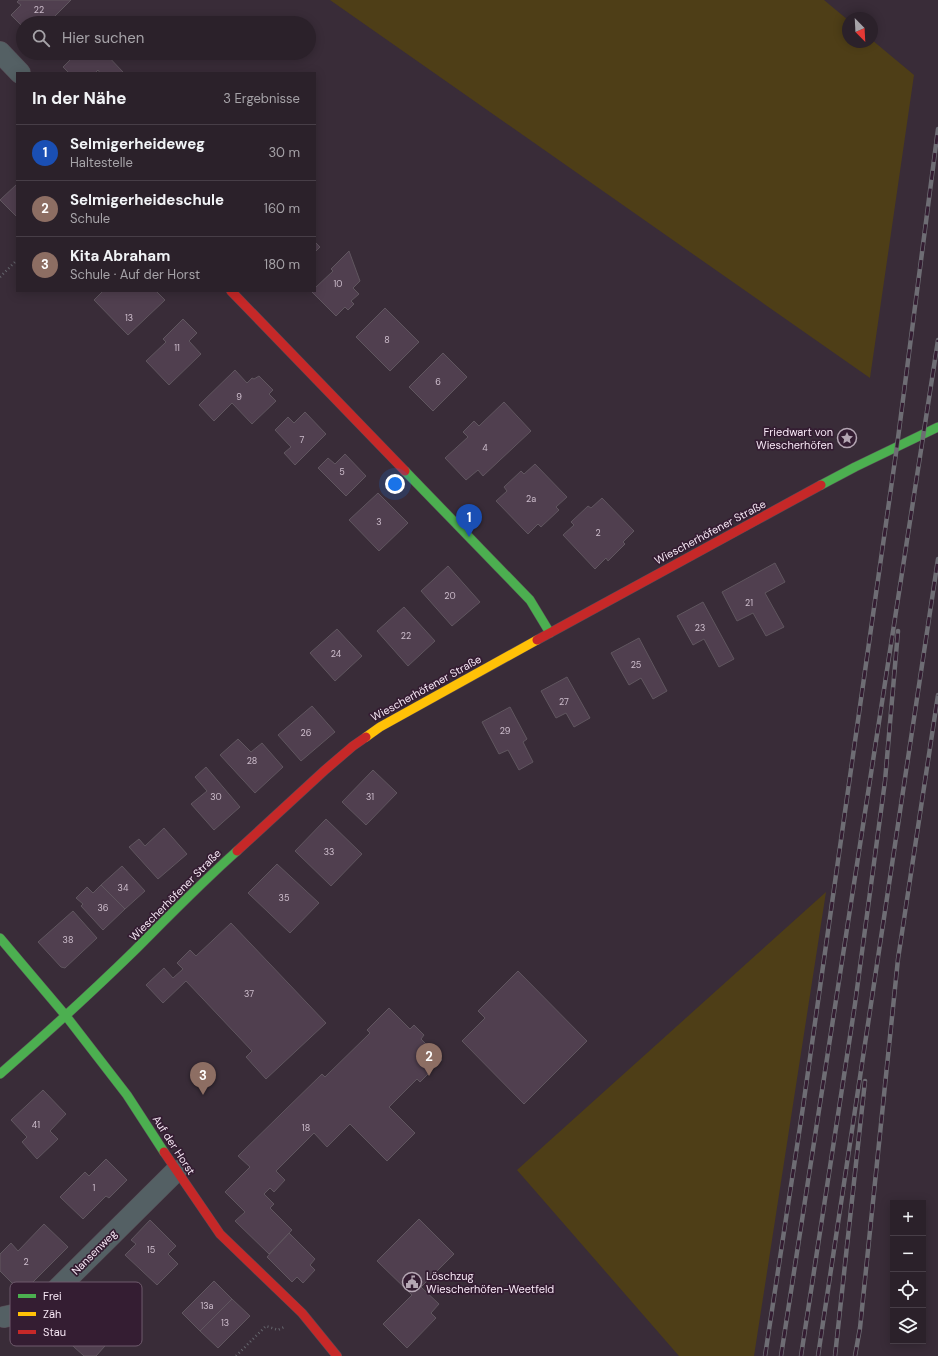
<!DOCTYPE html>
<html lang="de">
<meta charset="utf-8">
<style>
body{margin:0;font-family:"DM Sans",sans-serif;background:#332932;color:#f1f3f6}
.controls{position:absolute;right:12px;bottom:12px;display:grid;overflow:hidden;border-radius:0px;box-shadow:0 2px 10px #0003}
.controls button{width:36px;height:36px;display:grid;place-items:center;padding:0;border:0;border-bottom:1px solid #473e47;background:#2b212a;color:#f1f3f6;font:20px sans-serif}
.compass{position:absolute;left:842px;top:12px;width:36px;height:36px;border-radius:50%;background:#2b212a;box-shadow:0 2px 10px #0003;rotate:156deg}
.you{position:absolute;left:395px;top:484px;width:14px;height:14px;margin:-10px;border:3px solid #fff;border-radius:50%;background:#1a73e8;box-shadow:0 0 0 6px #1a73e833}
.badge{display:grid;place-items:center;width:26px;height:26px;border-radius:50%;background:#b4a6b3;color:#fff;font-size:13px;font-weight:700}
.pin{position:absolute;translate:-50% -33px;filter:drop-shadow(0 1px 2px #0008)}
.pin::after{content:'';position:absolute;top:21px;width:14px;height:12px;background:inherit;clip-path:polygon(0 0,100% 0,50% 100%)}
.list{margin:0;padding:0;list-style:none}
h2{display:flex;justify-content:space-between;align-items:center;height:52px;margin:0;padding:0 16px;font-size:17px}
h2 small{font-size:13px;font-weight:400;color:#a6a3a8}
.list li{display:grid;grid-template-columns:26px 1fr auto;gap:12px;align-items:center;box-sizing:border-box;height:56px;padding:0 16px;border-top:1px solid #473e47}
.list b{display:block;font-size:15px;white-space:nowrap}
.list p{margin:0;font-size:13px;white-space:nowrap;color:#a6a3a8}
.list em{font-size:13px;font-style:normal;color:#a6a3a8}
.icon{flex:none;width:22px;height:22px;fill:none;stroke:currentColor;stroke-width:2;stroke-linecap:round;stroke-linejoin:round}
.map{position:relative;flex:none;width:938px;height:1356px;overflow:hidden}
.search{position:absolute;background:#2b212a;box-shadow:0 2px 10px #0003;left:16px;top:16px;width:300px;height:44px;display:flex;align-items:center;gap:10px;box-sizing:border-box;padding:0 14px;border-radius:22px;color:#a6a3a8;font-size:15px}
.panel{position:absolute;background:#2b212a;box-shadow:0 2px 10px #0003;left:16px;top:72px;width:300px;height:220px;border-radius:0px}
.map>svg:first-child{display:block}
.green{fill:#4e3e17}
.building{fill:#503f4f;stroke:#60565f}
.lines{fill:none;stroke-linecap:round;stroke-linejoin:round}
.street-casing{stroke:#574b55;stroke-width:22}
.fast-casing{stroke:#574b55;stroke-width:10}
.slow-casing{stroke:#574b55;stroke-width:10}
.jam-casing{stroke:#574b55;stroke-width:10}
.path{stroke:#64656c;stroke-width:2.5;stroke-dasharray:1 3;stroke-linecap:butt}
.street{stroke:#546064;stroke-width:21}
.fast{stroke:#4caf50;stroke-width:9}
.slow{stroke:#ffc107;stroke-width:9}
.jam{stroke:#c62828;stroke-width:9}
.rail-casing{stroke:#6e6d74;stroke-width:4.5}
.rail{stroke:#341d32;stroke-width:3;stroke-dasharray:9;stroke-linecap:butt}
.labels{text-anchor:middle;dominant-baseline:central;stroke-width:3.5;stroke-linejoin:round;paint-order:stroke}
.number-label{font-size:9px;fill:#cdbdcc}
.poi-label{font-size:11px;fill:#f7e7f5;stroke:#341d32;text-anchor:end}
.street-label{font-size:11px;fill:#f7e7f5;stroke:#341d32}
.key{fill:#341d32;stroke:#6e5a6c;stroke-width:1}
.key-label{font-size:11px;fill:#f7e7f5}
</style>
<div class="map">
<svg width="938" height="1356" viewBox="0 0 938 1356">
<rect width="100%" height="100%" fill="#392c38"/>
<!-- green -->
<path class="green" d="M 330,0 L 824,0 L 848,20 L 848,42 L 872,42 L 872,40 L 914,75 L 870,378 Z
M 826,892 L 754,1356 L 679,1356 L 517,1170 Z"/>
<!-- building -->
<path class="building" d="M 19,0 L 71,0 L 48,23 L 23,23 L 23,27 L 11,15 L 21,5 L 17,2 Z
M 77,53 L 105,53 L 123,72 L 121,73 L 100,73 L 98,70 L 95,73 L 69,73 L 63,67 Z
M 17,184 L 17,217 L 0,200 Z
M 315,242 L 320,247 L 315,252 Z
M 349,251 L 360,281 L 353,288 L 359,294 L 351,301 L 354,304 L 348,310 L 345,307 L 336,316 L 312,292 L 315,291 L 315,288 L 333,271 L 331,269 Z
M 103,291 L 156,291 L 165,300 L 128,335 L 94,300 Z
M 385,308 L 419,342 L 390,371 L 356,337 Z
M 183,319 L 197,333 L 189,341 L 201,354 L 169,385 L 146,361 L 166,342 L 163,339 Z
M 443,353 L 467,377 L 433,411 L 409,387 Z
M 235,370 L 247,383 L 252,378 L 254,379 L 259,376 L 273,390 L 269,394 L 276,401 L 252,424 L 232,403 L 214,421 L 199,405 Z
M 504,402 L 531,431 L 483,476 L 478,470 L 466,480 L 445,458 L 468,437 L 463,432 L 474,421 L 479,426 Z
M 305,412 L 326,434 L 295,465 L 284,453 L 291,447 L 275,430 L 288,417 L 294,423 Z
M 345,454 L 366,476 L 346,496 L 318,468 L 328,458 L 335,464 Z
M 535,464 L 567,497 L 556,507 L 559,510 L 541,527 L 538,524 L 528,534 L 496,501 L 507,491 L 504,487 L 521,471 L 524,474 Z
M 378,493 L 408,523 L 379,551 L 349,520 Z
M 602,498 L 634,531 L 623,542 L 625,544 L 608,561 L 606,558 L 595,569 L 563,535 L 574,525 L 571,522 L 588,506 L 591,508 Z
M 775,563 L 785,582 L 765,593 L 784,627 L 766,636 L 753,613 L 737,621 L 722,592 Z
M 448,566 L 480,602 L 452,626 L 421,591 Z
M 703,602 L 734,659 L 719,667 L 704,639 L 693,645 L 677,616 Z
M 404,607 L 435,641 L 408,666 L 377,631 Z
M 337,629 L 362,656 L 335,681 L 310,653 Z
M 639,638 L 667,691 L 653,699 L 641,678 L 629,685 L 611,653 Z
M 567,677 L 590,718 L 574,727 L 566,713 L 556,718 L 541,691 Z
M 312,706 L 335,732 L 301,761 L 278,735 Z
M 510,707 L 527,739 L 523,742 L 533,762 L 519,770 L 508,750 L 499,754 L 482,722 Z
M 238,739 L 251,752 L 262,743 L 283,767 L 255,793 L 220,755 Z
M 206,767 L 240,807 L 214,830 L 191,804 L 207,791 L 195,777 Z
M 373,770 L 397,793 L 366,825 L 342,802 Z
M 326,819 L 362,854 L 331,886 L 295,851 Z
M 164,828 L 187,854 L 158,879 L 129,847 L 139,839 L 145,846 Z
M 277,864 L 319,903 L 290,933 L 248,893 Z
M 122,866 L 145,891 L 125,909 L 101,885 Z
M 101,885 L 125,909 L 103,930 L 81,906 L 83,904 L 76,898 L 87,887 L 93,893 Z
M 73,911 L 97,938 L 65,968 L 61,967 L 38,942 Z
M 231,923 L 326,1023 L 266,1079 L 246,1057 L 252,1051 L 186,981 L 163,1003 L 146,985 L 164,968 L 173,978 L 183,969 L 177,963 L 190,950 L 196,956 Z
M 518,971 L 587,1041 L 524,1104 L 462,1041 L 485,1018 L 478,1011 Z
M 389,1008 L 410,1029 L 414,1025 L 424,1035 L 421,1039 L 442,1060 L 420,1082 L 417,1079 L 389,1107 L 415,1133 L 387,1161 L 350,1124 L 327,1147 L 314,1133 L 276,1171 L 285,1180 L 274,1192 L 270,1188 L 264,1194 L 274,1204 L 270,1208 L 292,1230 L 269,1254 L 235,1221 L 245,1212 L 225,1192 L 250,1167 L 238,1156 L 322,1074 L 325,1077 L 370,1033 L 367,1030 Z
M 43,1090 L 66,1114 L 50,1131 L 58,1139 L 37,1159 L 22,1142 L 27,1137 L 11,1120 Z
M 106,1159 L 127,1180 L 109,1198 L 106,1196 L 83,1219 L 60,1197 L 85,1172 L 89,1176 Z
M 419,1219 L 454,1254 L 421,1287 L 439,1304 L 431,1313 L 436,1318 L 407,1348 L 383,1324 L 412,1295 L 377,1261 Z
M 150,1220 L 176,1246 L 168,1254 L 178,1264 L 157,1285 L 125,1255 L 136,1244 L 131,1240 Z
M 44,1224 L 68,1247 L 22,1293 L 0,1271 L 0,1254 L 11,1243 L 18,1251 Z
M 289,1233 L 315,1259 L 310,1265 L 315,1270 L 303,1283 L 297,1277 L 292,1282 L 267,1257 Z
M 214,1281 L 232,1299 L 200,1331 L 182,1313 Z
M 232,1299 L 250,1316 L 218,1348 L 200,1331 Z
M 85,1312 L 113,1337 L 96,1356 L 84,1356 L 63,1337 Z"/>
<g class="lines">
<!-- street casing -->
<g class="street-casing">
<path id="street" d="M 0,52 L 20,73
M 4,1317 L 36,1310 L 176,1171"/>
</g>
<!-- fast casing -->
<g class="fast-casing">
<path id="fast" d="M 405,471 L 530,600 L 550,633
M 821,485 L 855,467 L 938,427
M 0,938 L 66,1016 L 127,1095 L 164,1152
M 0,1074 C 46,1034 91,993 134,951 C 168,917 201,883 237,851"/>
</g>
<!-- slow casing -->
<g class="slow-casing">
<path id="slow" d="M 366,737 L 380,727 L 537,640"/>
</g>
<!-- jam casing -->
<g class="jam-casing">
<path id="jam" d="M 231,291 L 405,471
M 537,640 L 821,485
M 237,851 L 325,770 L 353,746 L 366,737
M 164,1152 L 220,1234 L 302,1313 L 337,1356"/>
</g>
<!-- path -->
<path class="path" d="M 0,277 L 17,260
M 236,1356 L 266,1326 L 278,1330 L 284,1327"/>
<!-- street -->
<use href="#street" class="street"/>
<!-- fast -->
<use href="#fast" class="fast"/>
<!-- slow -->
<use href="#slow" class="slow"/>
<!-- jam -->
<use href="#jam" class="jam"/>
<!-- rail casing -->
<g class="rail-casing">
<path id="rail" d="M 765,1356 L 803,1107 L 897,446 L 938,129
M 781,1356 L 938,340
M 801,1356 L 855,1004 L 885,781 L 898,631
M 818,1356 L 938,559
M 835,1356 L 865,1081
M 855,1356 L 860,1328 L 898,959 L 938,695"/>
</g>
<!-- rail -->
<use href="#rail" class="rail"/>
</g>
<!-- icons -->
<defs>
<g id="sight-ring" transform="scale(1)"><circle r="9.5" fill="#341d32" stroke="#b4a6b3" stroke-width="1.5"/><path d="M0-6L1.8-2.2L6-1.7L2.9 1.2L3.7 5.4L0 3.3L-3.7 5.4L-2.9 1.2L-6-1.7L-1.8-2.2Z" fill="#b4a6b3"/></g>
<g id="civic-ring" transform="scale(1)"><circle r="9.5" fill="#341d32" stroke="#b4a6b3" stroke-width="1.5"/><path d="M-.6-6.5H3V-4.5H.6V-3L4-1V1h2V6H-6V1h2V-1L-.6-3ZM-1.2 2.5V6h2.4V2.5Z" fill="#b4a6b3"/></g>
</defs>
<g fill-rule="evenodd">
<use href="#sight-ring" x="847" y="438"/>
<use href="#civic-ring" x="412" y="1282"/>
</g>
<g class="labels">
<!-- number labels -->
<g class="number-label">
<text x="39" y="10">22</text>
<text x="338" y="284">10</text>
<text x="129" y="318">13</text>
<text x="387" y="340">8</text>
<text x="177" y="348">11</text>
<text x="438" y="382">6</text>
<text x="239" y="397">9</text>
<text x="302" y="440">7</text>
<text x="485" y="448">4</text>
<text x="342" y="472">5</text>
<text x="531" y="499">2a</text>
<text x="379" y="522">3</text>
<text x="598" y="533">2</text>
<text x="450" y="596">20</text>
<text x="749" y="603">21</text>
<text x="700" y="628">23</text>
<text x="406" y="636">22</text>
<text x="336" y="654">24</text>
<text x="636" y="665">25</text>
<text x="564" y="702">27</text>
<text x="505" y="731">29</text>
<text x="306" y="733">26</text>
<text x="252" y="761">28</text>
<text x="216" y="797">30</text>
<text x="370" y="797">31</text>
<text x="329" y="852">33</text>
<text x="123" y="888">34</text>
<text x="284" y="898">35</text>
<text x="103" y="908">36</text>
<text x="68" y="940">38</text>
<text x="249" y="994">37</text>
<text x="36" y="1125">41</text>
<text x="306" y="1128">18</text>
<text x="94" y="1188">1</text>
<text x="151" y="1250">15</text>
<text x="26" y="1262">2</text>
<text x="207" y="1306">13a</text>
<text x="225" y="1323">13</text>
</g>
<!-- poi labels -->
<g class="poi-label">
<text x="833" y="432">Friedwart von<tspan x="833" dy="13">Wiescherhöfen</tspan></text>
<text x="426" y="1276" text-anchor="start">Löschzug<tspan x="426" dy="13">Wiescherhöfen-Weetfeld</tspan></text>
</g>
<!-- street labels -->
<g class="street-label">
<text transform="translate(710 532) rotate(-28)">Wiescherhöfener Straße</text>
<text transform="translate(426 688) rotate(-29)">Wiescherhöfener Straße</text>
<text transform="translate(175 895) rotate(-45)">Wiescherhöfener Straße</text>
<text transform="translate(174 1145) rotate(57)">Auf der Horst</text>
<text transform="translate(94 1252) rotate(-45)">Nansenweg</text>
</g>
</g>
<!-- legend -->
<rect x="10" y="1282" width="132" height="64" rx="6" class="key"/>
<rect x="18" y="1294" width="18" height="4" fill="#4caf50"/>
<rect x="18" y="1312" width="18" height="4" fill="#ffc107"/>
<rect x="18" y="1330" width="18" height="4" fill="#c62828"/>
<g class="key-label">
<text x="43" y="1300">Frei</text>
<text x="43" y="1318">Zäh</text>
<text x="43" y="1336">Stau</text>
</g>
</svg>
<div class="controls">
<button>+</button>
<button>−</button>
<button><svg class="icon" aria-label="locate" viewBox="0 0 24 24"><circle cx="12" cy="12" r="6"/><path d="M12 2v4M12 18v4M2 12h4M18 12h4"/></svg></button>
<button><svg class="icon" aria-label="layers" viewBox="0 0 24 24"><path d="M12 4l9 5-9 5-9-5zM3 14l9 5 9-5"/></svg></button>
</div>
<svg class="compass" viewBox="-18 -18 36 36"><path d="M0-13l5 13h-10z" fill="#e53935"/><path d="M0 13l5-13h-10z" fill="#a6a3a8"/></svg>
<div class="you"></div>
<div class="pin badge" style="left:469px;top:537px;background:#1a4fb4">1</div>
<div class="pin badge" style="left:429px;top:1076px;background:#8d6e63">2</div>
<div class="pin badge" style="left:203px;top:1095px;background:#8d6e63">3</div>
<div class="search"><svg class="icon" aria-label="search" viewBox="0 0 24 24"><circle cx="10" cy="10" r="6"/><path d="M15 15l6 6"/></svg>Hier suchen</div>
<section class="panel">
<h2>In der Nähe<small>3 Ergebnisse</small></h2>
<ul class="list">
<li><span class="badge" style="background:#1a4fb4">1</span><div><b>Selmigerheideweg</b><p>Haltestelle</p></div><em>30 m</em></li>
<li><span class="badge" style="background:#8d6e63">2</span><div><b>Selmigerheideschule</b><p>Schule</p></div><em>160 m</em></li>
<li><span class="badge" style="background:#8d6e63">3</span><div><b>Kita Abraham</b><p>Schule · Auf der Horst</p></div><em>180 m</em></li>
</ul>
</section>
</div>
